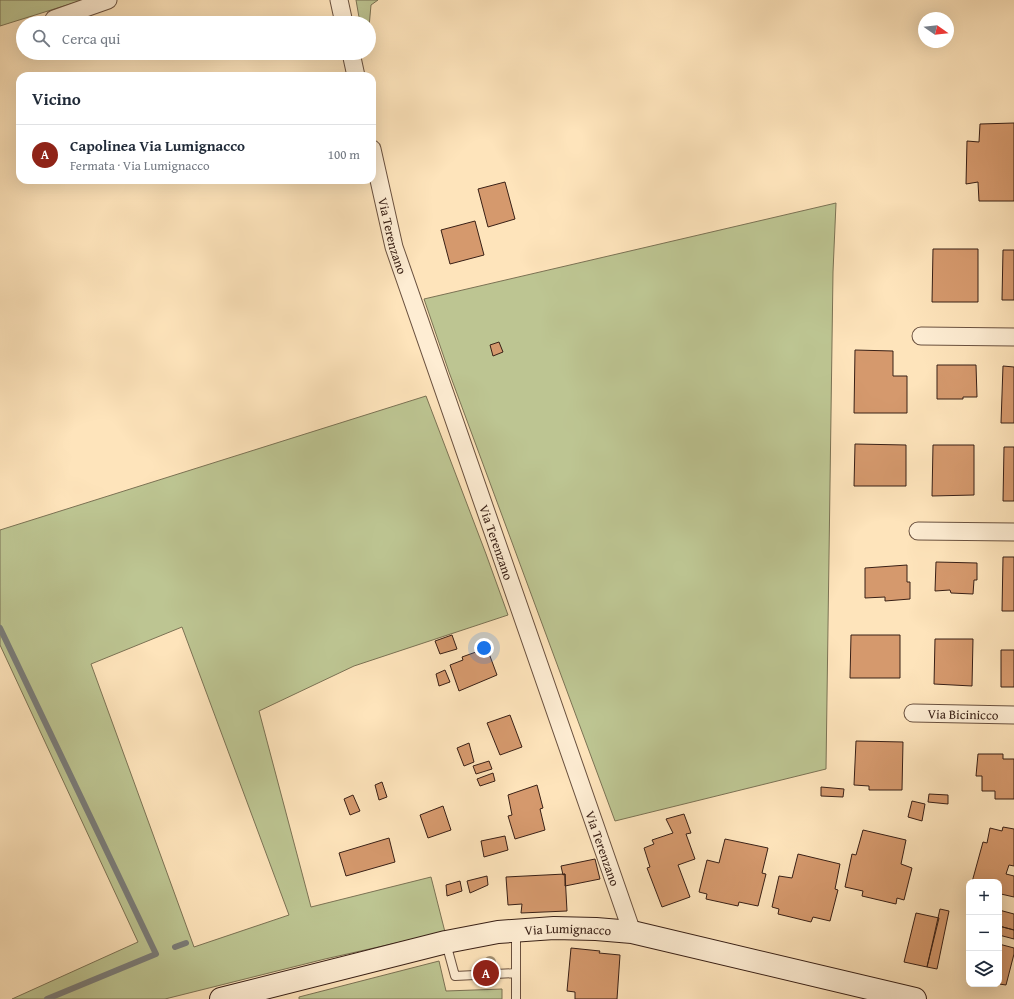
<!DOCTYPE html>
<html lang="it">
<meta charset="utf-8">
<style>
body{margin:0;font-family:"Gentium Book Plus",serif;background:#f6f6f7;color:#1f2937}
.controls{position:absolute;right:12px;bottom:12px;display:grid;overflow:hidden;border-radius:8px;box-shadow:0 4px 16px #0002}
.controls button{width:36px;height:36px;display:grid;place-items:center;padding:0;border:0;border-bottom:1px solid #e0e1e3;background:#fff;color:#1f2937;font:20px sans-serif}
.compass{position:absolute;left:918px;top:12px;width:36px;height:36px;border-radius:50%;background:#fff;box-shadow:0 4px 16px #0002;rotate:104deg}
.you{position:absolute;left:484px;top:648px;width:14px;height:14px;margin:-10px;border:3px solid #fff;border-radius:50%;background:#1a73e8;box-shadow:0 0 0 6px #1a73e833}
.badge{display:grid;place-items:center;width:26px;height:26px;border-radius:50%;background:#8f2418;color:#fff;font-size:13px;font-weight:700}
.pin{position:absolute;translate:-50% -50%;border:2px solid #fff;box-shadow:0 1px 4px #0006}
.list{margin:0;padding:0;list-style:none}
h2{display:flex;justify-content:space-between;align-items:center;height:52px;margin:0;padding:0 16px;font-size:17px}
h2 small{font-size:13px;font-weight:400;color:#747a83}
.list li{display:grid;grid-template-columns:26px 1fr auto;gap:12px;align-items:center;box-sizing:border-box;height:60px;padding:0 16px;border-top:1px solid #e0e1e3}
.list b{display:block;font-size:15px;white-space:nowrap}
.list p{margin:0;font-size:13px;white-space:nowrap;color:#747a83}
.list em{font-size:13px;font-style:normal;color:#747a83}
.icon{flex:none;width:22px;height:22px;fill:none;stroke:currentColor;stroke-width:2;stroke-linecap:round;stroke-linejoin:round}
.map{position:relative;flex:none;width:1014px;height:999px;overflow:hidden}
.search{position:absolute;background:#fff;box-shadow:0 4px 16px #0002;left:16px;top:16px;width:360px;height:44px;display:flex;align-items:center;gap:10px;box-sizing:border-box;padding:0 14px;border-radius:22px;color:#747a83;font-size:15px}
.panel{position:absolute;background:#fff;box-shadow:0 4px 16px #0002;left:16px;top:72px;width:360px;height:112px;border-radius:12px}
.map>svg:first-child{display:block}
.green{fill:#bdc592;stroke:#7b7254;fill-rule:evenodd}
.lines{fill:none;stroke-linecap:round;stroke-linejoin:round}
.stream{stroke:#7a7d7a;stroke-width:6}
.building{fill:#d5996d;stroke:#392016}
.service-casing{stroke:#6a513f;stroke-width:10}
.minor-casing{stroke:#6a513f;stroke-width:19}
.secondary-casing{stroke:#392016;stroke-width:24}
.service{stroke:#feedd3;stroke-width:8}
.minor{stroke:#feedd3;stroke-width:17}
.secondary{stroke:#feedd3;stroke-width:22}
.tree{fill:#a89475}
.labels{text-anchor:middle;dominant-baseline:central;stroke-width:3.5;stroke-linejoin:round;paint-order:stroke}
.street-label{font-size:13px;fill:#392016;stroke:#feedd3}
</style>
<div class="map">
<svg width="1014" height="999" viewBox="0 0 1014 999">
<rect width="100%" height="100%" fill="#fee4bb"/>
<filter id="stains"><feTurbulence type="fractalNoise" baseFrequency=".005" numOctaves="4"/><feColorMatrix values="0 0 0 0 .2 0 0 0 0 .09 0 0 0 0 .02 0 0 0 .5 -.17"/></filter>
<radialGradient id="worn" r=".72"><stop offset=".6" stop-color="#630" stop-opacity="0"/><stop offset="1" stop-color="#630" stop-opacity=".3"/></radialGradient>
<!-- green -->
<path class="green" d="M 0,0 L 83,0 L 0,26 Z
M 356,0 L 378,0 L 371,5 L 369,27 L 369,23 L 360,23 Z
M 836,203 L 833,272 L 826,769 L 615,821 L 449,372 L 424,299 Z
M 426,396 L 486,554 L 508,615 L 354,666 L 259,711 L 311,907 L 431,877 L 445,932 L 325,959 L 165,999 L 12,999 L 138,942 L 0,645 L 0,530 ZM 182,627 L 289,915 L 194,947 L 91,664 Z
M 439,961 L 446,991 L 502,989 L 502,999 L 299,999 L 299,997 Z"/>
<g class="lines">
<!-- stream -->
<path class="stream" d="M 0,628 L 156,954 L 47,999
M 175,947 L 186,943"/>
</g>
<!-- building -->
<path class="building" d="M 1014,123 L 1014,201 L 979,201 L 978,182 L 966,184 L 967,141 L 979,142 L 980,124 Z
M 505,182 L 515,219 L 488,227 L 478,189 Z
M 475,221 L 484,255 L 450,264 L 441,230 Z
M 933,249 L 978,249 L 978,302 L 932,302 Z
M 1003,250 L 1014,250 L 1014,300 L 1002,300 Z
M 499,342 L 503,352 L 493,356 L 490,345 Z
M 855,350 L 893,351 L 893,376 L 907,376 L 907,413 L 854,413 Z
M 937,365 L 976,365 L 977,397 L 963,397 L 963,399 L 937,399 Z
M 1003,366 L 1014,367 L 1014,423 L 1001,423 Z
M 855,444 L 906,445 L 906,486 L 854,486 Z
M 933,445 L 974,445 L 974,495 L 932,496 Z
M 1004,447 L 1014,447 L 1014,501 L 1003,501 Z
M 1003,557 L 1014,557 L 1014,611 L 1002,611 Z
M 936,562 L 977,563 L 977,580 L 974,580 L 973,594 L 951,593 L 950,590 L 935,591 Z
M 907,565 L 907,582 L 910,582 L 910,599 L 885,601 L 885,597 L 865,598 L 865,568 Z
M 452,635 L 457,649 L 440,654 L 435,641 Z
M 851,635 L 900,635 L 900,678 L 850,678 Z
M 935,639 L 973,639 L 972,686 L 934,684 Z
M 487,648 L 497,675 L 459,691 L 450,665 L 463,660 L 462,657 Z
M 1001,650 L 1014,650 L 1014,687 L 1001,687 Z
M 445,670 L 450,682 L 439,686 L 436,674 Z
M 510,715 L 522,747 L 500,755 L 487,723 Z
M 856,741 L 903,742 L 902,790 L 869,790 L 869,786 L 854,785 Z
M 469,743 L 474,762 L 464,766 L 457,748 Z
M 978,754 L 1003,754 L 1003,759 L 1014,759 L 1014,799 L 995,799 L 995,791 L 982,791 L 982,776 L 976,776 Z
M 489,761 L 492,769 L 476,774 L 473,766 Z
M 493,773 L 495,781 L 480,786 L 477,779 Z
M 382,782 L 387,797 L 379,800 L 375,785 Z
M 537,785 L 543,808 L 540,809 L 545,830 L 515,839 L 508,816 L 512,815 L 508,795 Z
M 821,787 L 844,789 L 843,797 L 821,796 Z
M 929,794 L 948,795 L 948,804 L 928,802 Z
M 353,795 L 360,811 L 350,815 L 344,799 Z
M 912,801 L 925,804 L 922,821 L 908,817 Z
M 443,806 L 451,830 L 428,838 L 420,815 Z
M 684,814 L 691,833 L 686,834 L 695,859 L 678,865 L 690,897 L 662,907 L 647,868 L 650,867 L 644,848 L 654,844 L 652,840 L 673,833 L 666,819 Z
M 1003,827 L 1014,829 L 1014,866 L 1009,865 L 1006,874 L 1014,876 L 1014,897 L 1001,894 L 1000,897 L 999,882 L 972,882 L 983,842 L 987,843 L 990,828 L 1002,831 Z
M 863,830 L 906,840 L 901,864 L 912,868 L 904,900 L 897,898 L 896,904 L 862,896 L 863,891 L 845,887 L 852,854 L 856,855 Z
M 505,836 L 508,850 L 484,857 L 481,841 Z
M 389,838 L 395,862 L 346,876 L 339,853 Z
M 725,839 L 768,848 L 762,873 L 766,874 L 758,906 L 739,902 L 738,906 L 706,899 L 707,894 L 699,892 L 707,860 L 719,863 Z
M 798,854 L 840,864 L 835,889 L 838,890 L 830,921 L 813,917 L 811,922 L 778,914 L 779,909 L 772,907 L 779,876 L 792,878 Z
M 595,859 L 600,879 L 565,886 L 565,874 L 563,875 L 561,866 Z
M 565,874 L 567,911 L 521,913 L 522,904 L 508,905 L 506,877 Z
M 487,876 L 488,885 L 470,893 L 467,881 Z
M 460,881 L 462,891 L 447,896 L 446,885 Z
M 940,909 L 949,911 L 937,969 L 927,967 Z
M 999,910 L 1014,914 L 1014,930 L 999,926 Z
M 916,913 L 939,918 L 927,967 L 904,962 Z
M 999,926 L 1014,930 L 1014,939 L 999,935 Z
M 999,944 L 1014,948 L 1014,954 L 1006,985 L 999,984 Z
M 571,948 L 600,951 L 599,953 L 620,955 L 617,999 L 575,999 L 575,992 L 567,991 Z"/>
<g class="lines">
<!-- service casing -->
<g class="service-casing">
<path id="service" d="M 446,943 L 455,976 L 516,973
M 516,999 L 516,932"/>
</g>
<!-- minor casing -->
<g class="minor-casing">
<g id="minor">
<path d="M 339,0 L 344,23"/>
<path d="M 54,19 L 108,0"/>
<path d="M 351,53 L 356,76"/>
<path id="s1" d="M 372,149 L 394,247 L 632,932"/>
<path d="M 921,336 L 1014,337"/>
<path d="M 918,531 L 1014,532"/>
<path id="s2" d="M 913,713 L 1014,715"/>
</g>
</g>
<!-- secondary casing -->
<g class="secondary-casing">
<g id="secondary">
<path id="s3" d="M 221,999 L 446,942 L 498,932 L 554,928 L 596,929 L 632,932 L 915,999"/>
</g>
</g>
<!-- service -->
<use href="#service" class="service"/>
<!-- minor -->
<use href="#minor" class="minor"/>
<!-- secondary -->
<use href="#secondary" class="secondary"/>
</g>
<!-- trees -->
<circle class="tree" cx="490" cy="962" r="6"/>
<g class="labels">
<!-- street labels -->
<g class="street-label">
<text stroke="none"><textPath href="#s1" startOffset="89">Via Terenzano</textPath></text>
<text stroke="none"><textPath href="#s1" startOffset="413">Via Terenzano</textPath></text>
<text stroke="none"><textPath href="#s2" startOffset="50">Via Bicinicco</textPath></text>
<text stroke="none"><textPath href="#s1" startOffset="737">Via Terenzano</textPath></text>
<text stroke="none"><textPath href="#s3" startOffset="355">Via Lumignacco</textPath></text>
</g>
</g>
<rect width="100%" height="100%" filter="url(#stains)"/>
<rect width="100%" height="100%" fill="url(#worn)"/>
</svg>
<div class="controls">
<button>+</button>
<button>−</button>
<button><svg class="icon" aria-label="layers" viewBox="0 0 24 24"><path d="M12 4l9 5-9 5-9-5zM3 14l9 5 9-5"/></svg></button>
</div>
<svg class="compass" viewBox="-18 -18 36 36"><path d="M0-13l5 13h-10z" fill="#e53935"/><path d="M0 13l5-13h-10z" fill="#747a83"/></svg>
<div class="you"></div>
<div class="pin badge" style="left:486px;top:973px">A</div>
<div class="search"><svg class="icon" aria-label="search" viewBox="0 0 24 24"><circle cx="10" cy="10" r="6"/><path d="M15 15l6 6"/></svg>Cerca qui</div>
<section class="panel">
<h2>Vicino<small></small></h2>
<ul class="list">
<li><span class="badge">A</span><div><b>Capolinea Via Lumignacco</b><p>Fermata · Via Lumignacco</p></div><em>100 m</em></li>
</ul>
</section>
</div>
